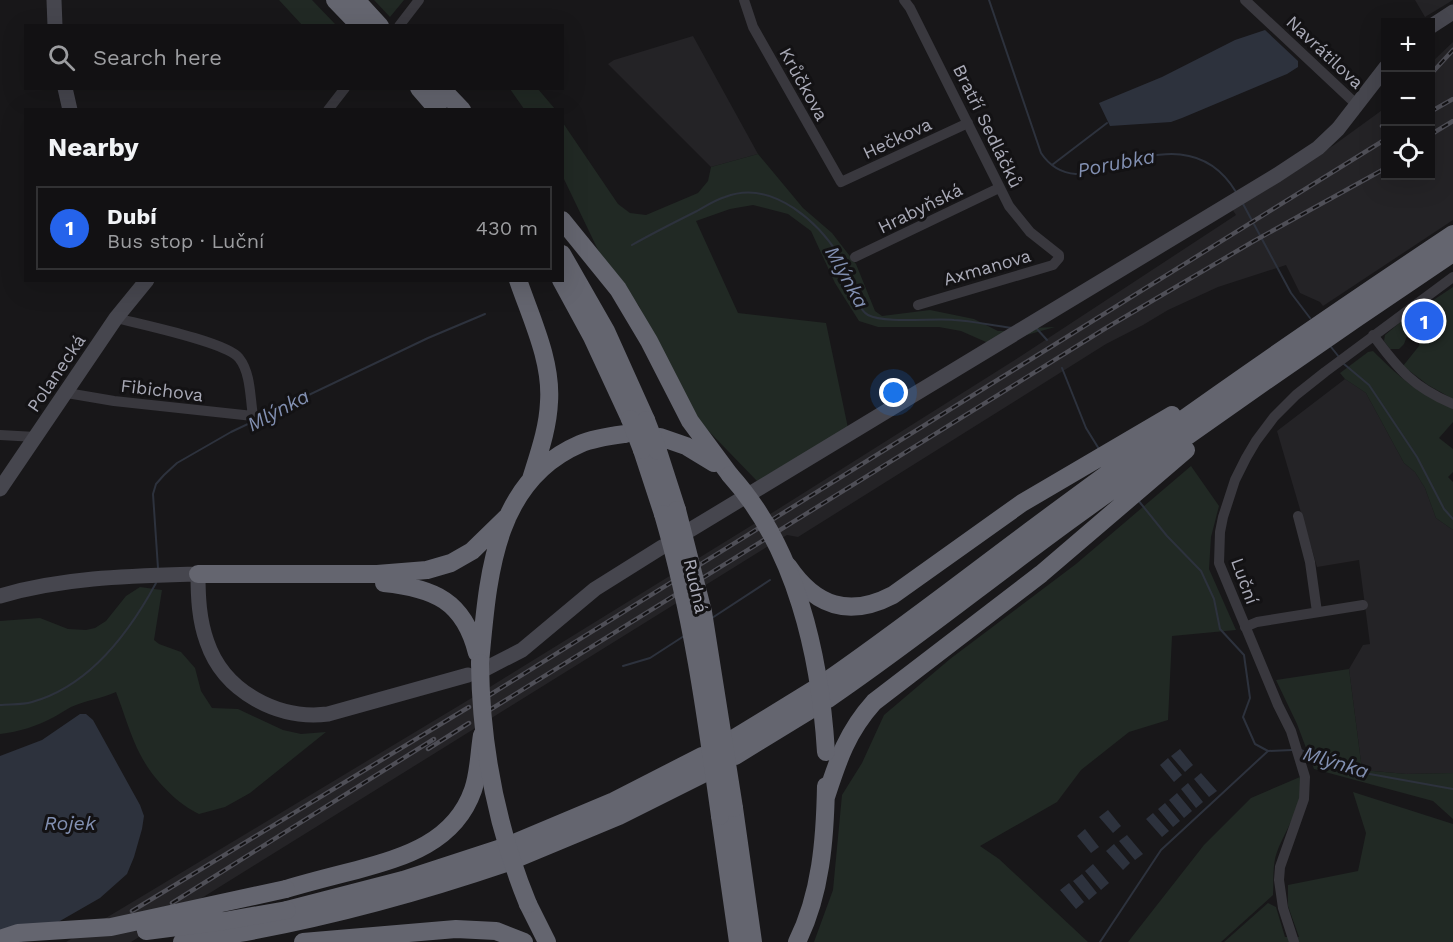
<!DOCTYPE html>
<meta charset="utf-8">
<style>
body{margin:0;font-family:"Work Sans",sans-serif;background:#1f1f21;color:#f1f3f6}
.controls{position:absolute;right:18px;top:18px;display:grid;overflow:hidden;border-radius:0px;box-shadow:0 6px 24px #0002}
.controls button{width:54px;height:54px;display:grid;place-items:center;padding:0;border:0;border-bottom:2px solid #313133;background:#121113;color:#f1f3f6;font:30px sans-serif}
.you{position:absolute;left:894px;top:393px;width:21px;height:21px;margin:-15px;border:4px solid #fff;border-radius:50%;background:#1a73e8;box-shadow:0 0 0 9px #1a73e833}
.badge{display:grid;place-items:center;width:39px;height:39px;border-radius:50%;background:#2563eb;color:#fff;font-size:20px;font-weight:700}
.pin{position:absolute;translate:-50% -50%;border:3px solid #fff;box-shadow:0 2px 6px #0006}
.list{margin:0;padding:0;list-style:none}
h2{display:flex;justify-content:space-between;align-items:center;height:78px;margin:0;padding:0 24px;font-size:26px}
h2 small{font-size:20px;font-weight:400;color:#9c9da0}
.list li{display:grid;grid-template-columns:39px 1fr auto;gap:18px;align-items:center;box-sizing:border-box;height:84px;margin:0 12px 12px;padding:0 12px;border:2px solid #313133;border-radius:0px}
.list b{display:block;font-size:22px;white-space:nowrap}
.list p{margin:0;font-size:20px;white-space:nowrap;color:#9c9da0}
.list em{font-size:20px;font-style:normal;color:#9c9da0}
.icon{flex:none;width:33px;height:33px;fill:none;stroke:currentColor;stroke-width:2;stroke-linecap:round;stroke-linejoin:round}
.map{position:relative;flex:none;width:1453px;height:942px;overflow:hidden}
.search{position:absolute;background:#121113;box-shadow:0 6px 24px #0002;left:24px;top:24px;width:540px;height:66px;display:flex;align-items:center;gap:15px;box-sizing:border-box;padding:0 21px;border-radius:0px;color:#9c9da0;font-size:22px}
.panel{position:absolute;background:#121113;box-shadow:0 6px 24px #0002;left:24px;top:108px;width:540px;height:174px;border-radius:0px}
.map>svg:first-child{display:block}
.built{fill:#242326}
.green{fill:#212924}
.water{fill:#2d323d}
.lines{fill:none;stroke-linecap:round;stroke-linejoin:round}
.stream{stroke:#2d323d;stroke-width:2}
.street{stroke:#39383e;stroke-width:10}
.secondary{stroke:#46464e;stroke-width:15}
.highway{stroke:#64656f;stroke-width:18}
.rail-casing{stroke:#4f4f57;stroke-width:4.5}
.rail{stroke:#131214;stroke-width:2;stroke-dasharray:7;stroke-linecap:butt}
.highway-bridge{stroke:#64656f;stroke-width:18}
.labels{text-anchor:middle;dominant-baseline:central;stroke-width:6;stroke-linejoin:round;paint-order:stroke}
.street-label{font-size:18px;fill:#aaabb8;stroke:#131214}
.water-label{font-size:20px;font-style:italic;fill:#8290b2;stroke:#131214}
</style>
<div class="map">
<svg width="1453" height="942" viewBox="0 0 1453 942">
<rect width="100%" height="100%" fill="#181719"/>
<!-- built -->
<path class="built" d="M 1415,0 L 1453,0 L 1425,17 Z
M 693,36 L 758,154 L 711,167 L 608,64 L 614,60 Z
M 1453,42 L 1453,220 L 1323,306 L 1320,302 L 1300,293 L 1286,265 L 1218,287 L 1168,310 L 1143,325 L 1106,344 L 798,537 L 787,535 L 770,545 L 131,942 L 66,942 L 485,690 L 775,511 L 1021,356 L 1236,215 L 1232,209 L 1334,145 L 1385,108 L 1386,176 L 1430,176 L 1431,63 Z
M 1345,379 L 1366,393 L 1404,463 L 1415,472 L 1425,488 L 1436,518 L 1453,530 L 1453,773 L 1406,774 L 1362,770 L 1349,669 L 1363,645 L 1370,644 L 1359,560 L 1317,567 L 1277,431 Z"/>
<!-- green -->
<path class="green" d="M 279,0 L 312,0 L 336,25 L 302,25 Z
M 374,0 L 404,0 L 390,17 Z
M 510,89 L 538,89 L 555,109 L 524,109 Z
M 563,123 L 618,204 L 630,213 L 646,215 L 698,193 L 708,181 L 711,167 L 758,154 L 803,208 L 832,233 L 856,264 L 875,311 L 882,316 L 930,310 L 974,319 L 998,331 L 1020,331 L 1032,328 L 1055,327 L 1012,339 L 1002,349 L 961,331 L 939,327 L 878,327 L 859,321 L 835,283 L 811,231 L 788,214 L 753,205 L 730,209 L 696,221 L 738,313 L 826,323 L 848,428 L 757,481 L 696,418 L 668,368 L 639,306 L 599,252 L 563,177 Z
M 1453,287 L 1453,399 L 1428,385 L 1403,366 L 1419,346 L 1432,301 Z
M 1409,315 L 1413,317 L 1413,320 L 1404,344 L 1399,349 L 1390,349 L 1384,341 L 1385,335 Z
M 1373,351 C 1400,378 1418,393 1453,408 L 1453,422 L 1439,438 L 1453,449 L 1453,472 L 1448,477 L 1453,482 L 1453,530 L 1436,518 L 1425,488 L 1415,472 L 1404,463 L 1366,393 L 1345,379 L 1340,373 L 1368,352 Z
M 1191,466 L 1219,506 L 1211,537 L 1209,569 L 1236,630 L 1172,636 L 1168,720 L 1129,732 L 1081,770 L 1057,802 L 980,846 L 999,859 L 1088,942 L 814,942 L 833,890 L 842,795 L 862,763 L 884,715 L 950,659 L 1076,564 Z
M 140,587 L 162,590 L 154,640 L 159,644 L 181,652 L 195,668 L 201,691 L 212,708 L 238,709 L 283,730 L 301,734 L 326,732 L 250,793 L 225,807 L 199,814 C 176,803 152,778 140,754 C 130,735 124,712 116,692 C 101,699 86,700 71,707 C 65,710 60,714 54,717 C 37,726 19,732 0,734 L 0,621 L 40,618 L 68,629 L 86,630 L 95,628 L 106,621 L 126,596 Z
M 1349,669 L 1362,770 L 1406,774 L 1453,773 L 1453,819 L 1433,801 L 1314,769 L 1297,724 L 1276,680 Z
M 1300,777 C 1305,804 1286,828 1277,852 C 1272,865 1274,882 1273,895 L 1221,942 L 1128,942 L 1204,845 L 1251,798 Z
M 1353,792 L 1453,824 L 1453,942 L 1224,942 L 1268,903 L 1276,907 L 1285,937 L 1299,937 L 1288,906 L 1288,885 L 1358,871 L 1366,833 Z"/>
<!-- water -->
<path class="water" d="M 1265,30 L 1298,61 L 1298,67 L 1287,74 L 1182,118 L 1171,122 L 1110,126 L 1099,103 L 1162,77 L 1235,40 Z
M 80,714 L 86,714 L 93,720 L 140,805 L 144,816 L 142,829 L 134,857 L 127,874 L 100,898 L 46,929 L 27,935 L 22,942 L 0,942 L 0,756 L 42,740 Z
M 1180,749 L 1193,765 L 1185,772 L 1171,756 Z
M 1168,758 L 1182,775 L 1174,782 L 1160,765 Z
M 1201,773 L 1217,791 L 1209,797 L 1194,779 Z
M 1188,783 L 1203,802 L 1196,808 L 1181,789 Z
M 1177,793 L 1192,811 L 1184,818 L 1169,800 Z
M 1165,803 L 1180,821 L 1173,827 L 1158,809 Z
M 1108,810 L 1121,826 L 1113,833 L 1099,817 Z
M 1153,813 L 1169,831 L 1162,837 L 1146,819 Z
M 1085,829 L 1099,847 L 1091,853 L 1077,836 Z
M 1127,835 L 1143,854 L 1135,860 L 1119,841 Z
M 1114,844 L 1130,863 L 1123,870 L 1106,851 Z
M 1093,864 L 1109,883 L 1101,890 L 1085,871 Z
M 1082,874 L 1097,893 L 1089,900 L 1073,881 Z
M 1069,883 L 1084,902 L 1076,909 L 1060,890 Z"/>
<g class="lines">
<!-- stream -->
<path class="stream" d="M 989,0 L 1041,153 C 1049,165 1061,173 1076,174 C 1087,174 1101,168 1112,165 C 1159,151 1206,142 1236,192
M 1052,165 L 1107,123
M 1242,202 L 1291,293 L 1310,318
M 632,245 C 653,233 675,222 697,211 C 706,206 715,200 725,197 C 773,178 821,224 843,262 C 850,275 856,309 868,315 C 885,324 933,318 954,320 C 974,321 993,326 1013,328
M 1037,329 L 1047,340
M 1331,347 L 1339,357
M 1344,364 L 1369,385 L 1417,457 L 1444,509 L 1453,519
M 1062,368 L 1086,428 L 1099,449
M 1138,500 L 1167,536 L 1201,571 L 1214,599 L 1220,629 L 1244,655 L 1250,698 L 1243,717 L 1255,744 L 1268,751 L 1292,750
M 158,568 L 153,494 L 156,484 L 164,475 L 177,463 L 231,432 L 428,338 L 485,314
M 712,618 L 770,580
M 623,666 L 650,658 L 684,636
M 0,705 C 10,704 22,705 32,702 C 90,686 129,633 156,583
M 1301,750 L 1342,769 L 1453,789
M 1100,942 L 1161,850 L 1268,751"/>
<!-- street -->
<path class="street" d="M 744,0 L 753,27 L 841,182 L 968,123
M 904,0 L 910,8 L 1009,206 L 1030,232 L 1059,255 L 1059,258 L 1053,265 L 918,305
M 1245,0 L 1356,104
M 399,26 L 419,0
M 328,110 L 345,88
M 855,257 L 999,188
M 1373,335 C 1398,369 1413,387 1453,404
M 67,393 L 114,401 L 253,416 C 250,398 251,373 239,358 C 227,342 139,324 116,318
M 0,435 L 36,437
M 1298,516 L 1310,562 L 1317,612
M 1245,627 L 1257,622 L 1363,605
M 1294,942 L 1283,908 L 1279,880 L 1280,867 L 1304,799 L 1305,777 L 1291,731 L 1278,705 L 1219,563 L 1220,532 L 1223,517 L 1235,480 L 1246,458 L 1256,441 L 1274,417 L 1296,395 L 1325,372 L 1453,277"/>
<!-- secondary -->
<path class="secondary" d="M 54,0 L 55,26
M 1430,27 L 1453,12
M 65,88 L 70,110
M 0,489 L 116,318 L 147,280
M 690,530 L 1277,175 L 1318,148 L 1338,129 L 1386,67
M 0,596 C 65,577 131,576 198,574 C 198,597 199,620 207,642 C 224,692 278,720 328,714 L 468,675
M 487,668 L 522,650 L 595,589 L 662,547"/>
<!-- highway -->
<path class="highway" d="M 335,0 L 360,26
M 356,0 L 380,26
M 419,88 L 438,110
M 441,88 L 462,110
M 562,220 L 618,289 L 649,341 L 690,421 L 730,475
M 562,254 L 606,331 L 646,420
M 518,280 C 531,318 552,361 549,402 C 548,428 539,453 531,479
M 561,280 L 592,337 L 630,419
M 660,437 L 686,446 L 714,463
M 642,450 L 663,514
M 658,451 L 677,510
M 788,566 C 815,606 849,618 893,595 L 1022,503 L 1172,415
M 198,574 L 377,574 L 427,570 L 451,563 L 472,551 L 508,516
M 384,583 C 434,588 464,601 477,653
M 480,663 C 488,580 492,482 580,444 C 594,438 610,436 625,434
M 825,682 C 906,626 983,565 1062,507 C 1190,412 1321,322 1453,234
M 828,699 C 913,641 993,576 1076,516 C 1200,426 1326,338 1453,253
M 733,739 L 813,690
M 735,756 L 815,707
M 826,797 C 838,760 847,732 874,702 L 1041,574 L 1186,450
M 734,808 L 753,942
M 720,816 L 738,942
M 514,843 L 614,801 L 702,756
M 518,858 L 619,816 L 705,773
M 286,889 C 309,882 333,876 357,870 C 405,857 455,842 473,790 C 479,773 479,753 482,735
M 528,904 L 547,942
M 287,910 L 403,880 L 501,848
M 182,942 C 293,927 400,899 506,863
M 303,942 L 456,929 L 496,931 L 524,942
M 797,942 C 821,894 825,839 826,786"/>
<!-- rail casing -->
<g class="rail-casing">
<path id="rail" d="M 1430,75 L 1453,50
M 1430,112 L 1453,99
M 1382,126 L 1386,122
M 1430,135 L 1453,121
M 488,696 L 1386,139
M 488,711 L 1106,328 L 1254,241 L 1386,168
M 428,749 L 469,723
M 172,903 L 434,739
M 132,911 L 469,707"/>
</g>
<!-- rail -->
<use href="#rail" class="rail"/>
<!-- highway-bridge -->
<path class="highway-bridge" d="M 630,419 L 642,450
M 646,420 L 658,451
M 730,475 C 796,548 820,655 826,752
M 677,510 L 703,612 L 734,808
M 663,514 C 692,613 706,715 720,816
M 480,663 C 481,746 496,826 528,904
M 146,931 L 224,921 L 287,910
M 0,939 L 18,933 L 111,927 L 286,889"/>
</g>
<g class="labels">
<!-- street labels -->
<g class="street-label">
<text transform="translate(1325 52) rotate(43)">Navrátilova</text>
<text transform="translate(804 84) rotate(61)">Krůčkova</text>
<text transform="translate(988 126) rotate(64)">Bratří Sedláčků</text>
<text transform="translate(897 138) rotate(-25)">Hečkova</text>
<text transform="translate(920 208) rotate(-26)">Hrabyňská</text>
<text transform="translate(987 267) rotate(-16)">Axmanova</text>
<text transform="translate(56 373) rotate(-56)">Polanecká</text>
<text transform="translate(162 390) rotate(7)">Fibichova</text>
<text transform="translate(1245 581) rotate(70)">Luční</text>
<text transform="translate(696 586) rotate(77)">Rudná</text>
</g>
<!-- water labels -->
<g class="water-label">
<text transform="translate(1116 163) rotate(-11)">Porubka</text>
<text transform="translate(847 277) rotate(61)">Mlýnka</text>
<text transform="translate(278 410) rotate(-28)">Mlýnka</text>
<text transform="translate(1336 762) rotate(17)">Mlýnka</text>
<text x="70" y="823">Rojek</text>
</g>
</g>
</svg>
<div class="controls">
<button>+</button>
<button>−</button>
<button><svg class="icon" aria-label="locate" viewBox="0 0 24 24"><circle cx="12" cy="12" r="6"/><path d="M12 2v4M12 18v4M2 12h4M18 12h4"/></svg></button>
</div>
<div class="you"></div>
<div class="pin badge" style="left:1424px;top:321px">1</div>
<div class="search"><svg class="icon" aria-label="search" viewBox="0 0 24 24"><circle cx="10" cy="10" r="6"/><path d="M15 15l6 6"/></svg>Search here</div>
<section class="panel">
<h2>Nearby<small></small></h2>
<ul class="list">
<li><span class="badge">1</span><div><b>Dubí</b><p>Bus stop · Luční</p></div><em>430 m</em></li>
</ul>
</section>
</div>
